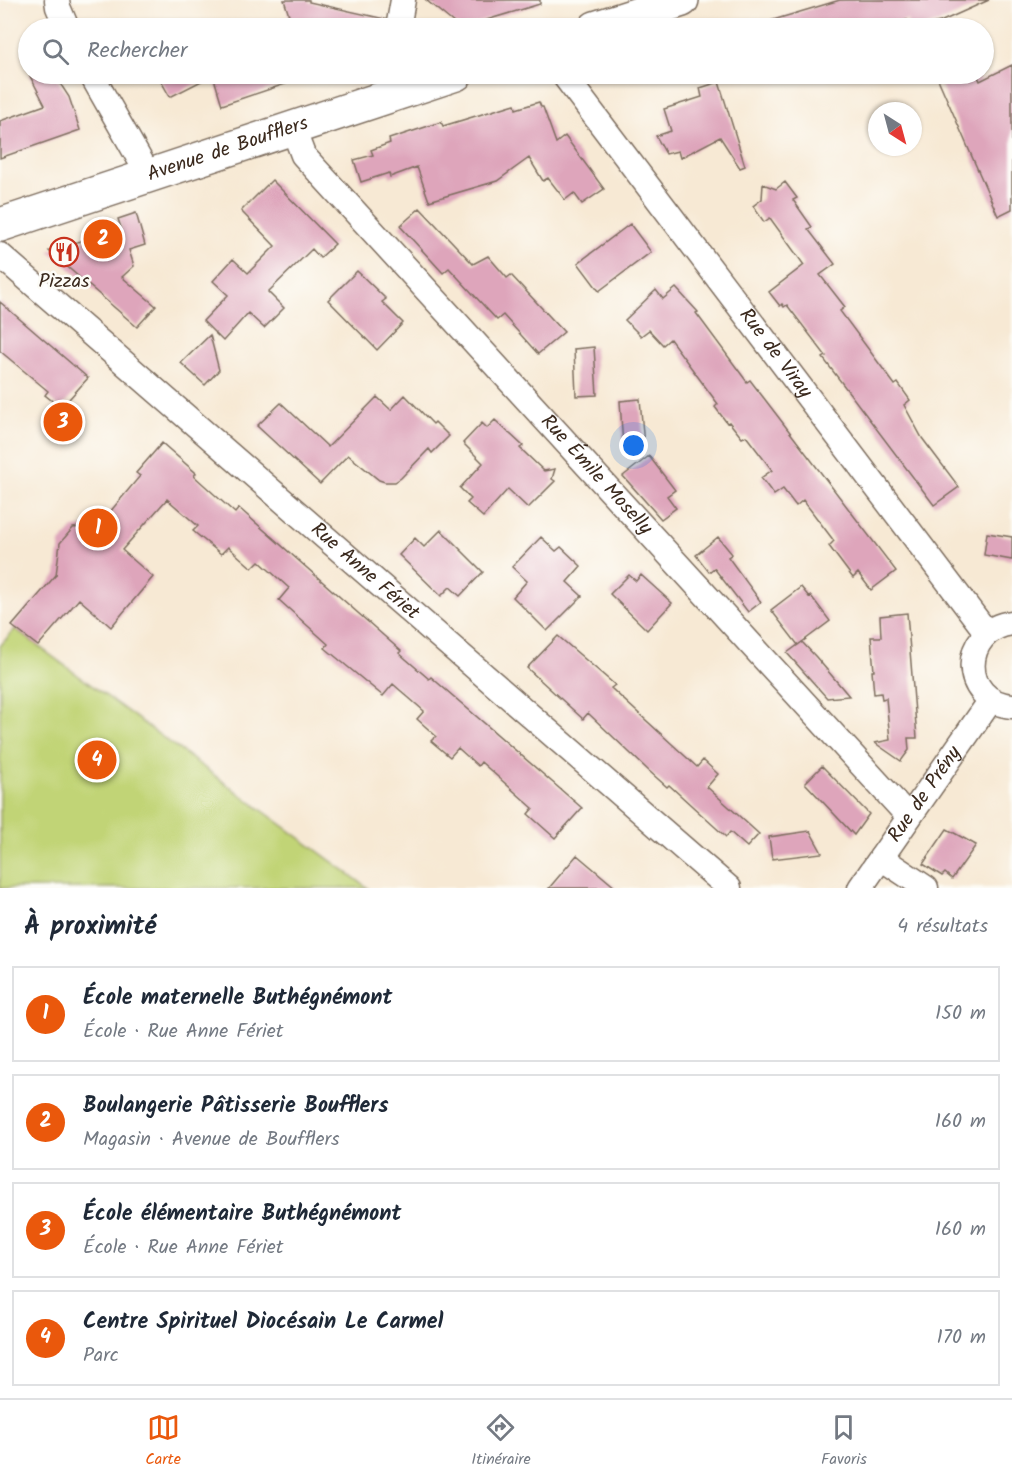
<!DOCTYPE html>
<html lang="fr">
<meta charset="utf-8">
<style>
body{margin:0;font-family:Kalam,sans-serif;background:#f2f2f3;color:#1f2937}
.compass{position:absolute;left:868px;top:102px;width:54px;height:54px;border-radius:50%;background:#fff;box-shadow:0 2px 4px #0004;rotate:144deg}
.you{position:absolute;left:634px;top:446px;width:21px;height:21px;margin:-15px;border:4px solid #fff;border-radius:50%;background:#1a73e8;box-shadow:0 0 0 9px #1a73e833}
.badge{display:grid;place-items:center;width:39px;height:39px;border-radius:50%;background:#ea580c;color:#fff;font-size:20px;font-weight:700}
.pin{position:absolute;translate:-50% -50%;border:3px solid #fff;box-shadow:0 2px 6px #0006}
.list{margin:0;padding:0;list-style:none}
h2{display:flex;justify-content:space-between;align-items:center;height:78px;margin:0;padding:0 24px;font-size:26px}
h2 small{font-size:20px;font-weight:400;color:#747a83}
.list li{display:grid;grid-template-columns:39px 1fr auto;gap:18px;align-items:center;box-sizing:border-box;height:96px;margin:0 12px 12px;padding:0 12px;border:2px solid #e0e1e3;border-radius:0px}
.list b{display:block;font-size:22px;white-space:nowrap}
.list p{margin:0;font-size:20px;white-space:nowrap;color:#747a83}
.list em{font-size:20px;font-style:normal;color:#747a83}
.icon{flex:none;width:33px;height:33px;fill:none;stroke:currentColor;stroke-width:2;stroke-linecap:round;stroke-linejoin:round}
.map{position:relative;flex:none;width:1012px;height:888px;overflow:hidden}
.search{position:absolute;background:#fff;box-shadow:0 2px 4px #0004;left:18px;right:18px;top:18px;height:66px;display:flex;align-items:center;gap:15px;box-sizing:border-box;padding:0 21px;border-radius:33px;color:#747a83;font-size:22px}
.sheet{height:510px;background:#fff}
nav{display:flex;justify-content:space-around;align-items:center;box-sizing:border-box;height:84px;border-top:2px solid #e0e1e3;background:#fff;font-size:16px;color:#747a83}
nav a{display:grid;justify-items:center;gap:3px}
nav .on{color:#ea580c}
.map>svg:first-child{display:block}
.green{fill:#c1d476;stroke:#7e7f4a;stroke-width:1.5}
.building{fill:#dea5bb}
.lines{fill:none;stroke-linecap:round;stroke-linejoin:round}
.street-casing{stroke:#7d6d5e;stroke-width:27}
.secondary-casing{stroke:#7d6d5e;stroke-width:36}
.street{stroke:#fff;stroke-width:24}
.secondary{stroke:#fff;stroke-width:33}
.labels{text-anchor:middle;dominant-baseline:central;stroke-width:5;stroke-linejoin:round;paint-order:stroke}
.street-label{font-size:20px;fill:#3b2a1e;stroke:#fdfcf7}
.poi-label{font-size:20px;fill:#3b2a1e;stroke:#fdfcf7}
</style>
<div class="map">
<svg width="1012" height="888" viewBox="0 0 1012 888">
<rect width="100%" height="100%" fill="#fdfcf7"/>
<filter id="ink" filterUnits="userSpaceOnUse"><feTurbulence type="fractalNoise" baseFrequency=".0167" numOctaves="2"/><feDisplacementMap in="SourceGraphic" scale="12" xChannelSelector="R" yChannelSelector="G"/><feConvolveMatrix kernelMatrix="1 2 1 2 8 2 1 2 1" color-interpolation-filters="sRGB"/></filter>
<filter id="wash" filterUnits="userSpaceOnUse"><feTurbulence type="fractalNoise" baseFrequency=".008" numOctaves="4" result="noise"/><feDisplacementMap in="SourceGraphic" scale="24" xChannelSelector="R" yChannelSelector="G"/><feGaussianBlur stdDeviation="1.35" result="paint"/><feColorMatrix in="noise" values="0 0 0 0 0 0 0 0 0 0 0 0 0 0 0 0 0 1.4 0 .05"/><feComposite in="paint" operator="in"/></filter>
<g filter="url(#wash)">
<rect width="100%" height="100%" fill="#f7e9d4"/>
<!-- green -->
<path class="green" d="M 15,629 L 368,888 L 0,888 L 0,646 Z"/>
<g id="blocks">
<!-- building -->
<path class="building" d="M 284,0 L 309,0 L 309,2 L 385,19 L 384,28 L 293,28 Z
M 426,0 L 540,0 L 540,4 L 460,28 Z
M 840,0 L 989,0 L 940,22 L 915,28 L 909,28 L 907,20 L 876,28 L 764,28 L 763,23 Z
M 1012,65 L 1012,209 L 998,216 L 938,79 L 950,74 L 977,74 L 980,81 Z
M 29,74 L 54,74 L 69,97 L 80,130 L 0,158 L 0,121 L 45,105 Z
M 157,74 L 305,74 L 306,77 L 222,105 L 213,75 L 170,97 Z
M 719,82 L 745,166 L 740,168 L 720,137 L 680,158 L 678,151 L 666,154 L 656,136 L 671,131 L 664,109 L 702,97 L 700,88 Z
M 539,102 L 541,107 L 543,107 L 556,143 L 565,136 L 604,189 L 582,204 L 574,193 L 565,200 L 548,178 L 543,181 L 529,158 L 497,181 L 429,201 L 417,167 L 390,177 L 389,173 L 361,182 L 354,160 L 373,155 L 371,150 L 390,143 L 389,139 L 441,122 L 443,126 L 515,104 L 516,109 Z
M 272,180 L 335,244 L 320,258 L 312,249 L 268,292 L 284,308 L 264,328 L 248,313 L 223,341 L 203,321 L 228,295 L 213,281 L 233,259 L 248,273 L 275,246 L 241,211 Z
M 785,182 L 797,198 L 793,200 L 812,227 L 808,229 L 835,264 L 820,275 L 845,307 L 840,311 L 895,385 L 898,383 L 910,400 L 904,405 L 922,438 L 959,487 L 934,505 L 823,358 L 826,356 L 787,305 L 784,307 L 782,304 L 780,306 L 769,292 L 804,265 L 770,218 L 764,222 L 753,206 L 762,199 L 763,184 L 776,189 Z
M 420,208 L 473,264 L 488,256 L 507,278 L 511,275 L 564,332 L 538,354 L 503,315 L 497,320 L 449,268 L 443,273 L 400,226 Z
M 136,213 L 145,245 L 129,250 L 134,266 L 122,277 L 156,306 L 137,327 L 49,251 L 121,228 L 118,219 Z
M 630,224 L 651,252 L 599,291 L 578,263 Z
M 357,271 L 386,299 L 382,302 L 403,323 L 377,350 L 328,300 Z
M 676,288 L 698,312 L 696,313 L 747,382 L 750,380 L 896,571 L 871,590 L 858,573 L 853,578 L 829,546 L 834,541 L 803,500 L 796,506 L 783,489 L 774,495 L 761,478 L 772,470 L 746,436 L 742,438 L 729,422 L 727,423 L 715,407 L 718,404 L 670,339 L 663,345 L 649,330 L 641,336 L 625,320 L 656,290 L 663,299 Z
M 0,302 L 88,378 L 61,408 L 45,395 L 48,391 L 0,351 Z
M 210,335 L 219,370 L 205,385 L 181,363 Z
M 594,347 L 597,395 L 576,396 L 574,349 Z
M 405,395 L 433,424 L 435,422 L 449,436 L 432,453 L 429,449 L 401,478 L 395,482 L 385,482 L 379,480 L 348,455 L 320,484 L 257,426 L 281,403 L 328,447 L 377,397 L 391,410 Z
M 640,399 L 644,445 L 623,446 L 620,401 Z
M 495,420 L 523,446 L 520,448 L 544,471 L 555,469 L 552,479 L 555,481 L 528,508 L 508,489 L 483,517 L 467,503 L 471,499 L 460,488 L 483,463 L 463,443 L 482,423 L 487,428 Z
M 162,443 L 196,473 L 194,476 L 235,513 L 239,508 L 401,651 L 399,653 L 429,679 L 431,677 L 582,808 L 555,838 L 528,814 L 533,808 L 481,762 L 478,766 L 458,748 L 450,757 L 431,741 L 436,736 L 417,719 L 424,711 L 393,684 L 383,696 L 325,648 L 328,644 L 279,600 L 289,588 L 259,561 L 252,568 L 228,547 L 221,554 L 193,531 L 198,526 L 167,499 L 122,550 L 153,577 L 111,627 L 79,599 L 38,646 L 12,626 L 56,575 L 60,543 L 73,528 L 99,525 L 140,476 L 136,473 Z
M 649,456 L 675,490 L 667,496 L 676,508 L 661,519 L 623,476 Z
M 441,530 L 483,572 L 460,596 L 450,587 L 441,596 L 399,555 L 415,538 L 424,547 Z
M 987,533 L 1012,537 L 1012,560 L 984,555 Z
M 541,537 L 556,551 L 561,547 L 581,566 L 567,582 L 582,596 L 547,631 L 513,597 L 527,581 L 512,567 Z
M 718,537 L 732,554 L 728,557 L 761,602 L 748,612 L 714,568 L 709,572 L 696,555 Z
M 629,575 L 636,581 L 641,575 L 672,603 L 647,630 L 610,594 Z
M 801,587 L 809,597 L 811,596 L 830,621 L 798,645 L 771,610 Z
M 907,613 L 917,738 L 908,738 L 909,750 L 901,761 L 875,743 L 890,740 L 886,698 L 882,699 L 881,693 L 874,694 L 872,671 L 874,671 L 871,637 L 881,637 L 880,616 Z
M 558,636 L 615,685 L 611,688 L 697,767 L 703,760 L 718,774 L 707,787 L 759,834 L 747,847 L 730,832 L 726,837 L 669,785 L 667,787 L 649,771 L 588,713 L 583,719 L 527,668 Z
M 802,642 L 816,657 L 849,696 L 827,698 L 787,653 Z
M 822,766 L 869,814 L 854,835 L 805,783 Z
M 947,829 L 976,845 L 952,879 L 945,873 L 942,876 L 923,864 Z
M 810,831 L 822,853 L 772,859 L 769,837 Z
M 577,855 L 616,888 L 549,888 Z"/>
</g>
</g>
<g filter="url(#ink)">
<use href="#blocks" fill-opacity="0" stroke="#7d6d5e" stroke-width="1.5"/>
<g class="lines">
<!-- street casing -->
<g class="street-casing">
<g id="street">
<path d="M 57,0 L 58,7 L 67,28"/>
<path d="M 398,28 L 403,0"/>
<path d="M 91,74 L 148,174"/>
<path d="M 390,74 L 390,82 L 393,94"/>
<path id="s1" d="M 563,74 L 987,633"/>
<path id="s2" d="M 292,126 L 303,155 L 909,817"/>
<path id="s3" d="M 0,255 L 729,888"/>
<path d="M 1012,623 C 960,629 959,702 1012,706"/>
<path d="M 881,858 L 926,888"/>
<path id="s4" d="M 860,888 L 991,700"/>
</g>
</g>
<!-- secondary casing -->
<g class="secondary-casing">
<g id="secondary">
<path d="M 595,28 L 682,0"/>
<path id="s5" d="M 0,225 L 456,74"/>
</g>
</g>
<!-- street -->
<use href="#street" class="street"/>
<!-- secondary -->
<use href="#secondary" class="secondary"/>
</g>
</g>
<!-- icons -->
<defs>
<g id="restaurant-ring" transform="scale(1.5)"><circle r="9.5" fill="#fdfcf7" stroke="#c8321e" stroke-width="1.5"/><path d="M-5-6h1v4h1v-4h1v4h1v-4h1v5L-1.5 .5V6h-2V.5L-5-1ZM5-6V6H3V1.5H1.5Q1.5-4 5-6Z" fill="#c8321e"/></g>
</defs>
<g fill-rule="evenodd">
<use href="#restaurant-ring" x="64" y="252"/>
</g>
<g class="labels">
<!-- street labels -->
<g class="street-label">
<text stroke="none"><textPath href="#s5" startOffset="240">Avenue de Boufflers</textPath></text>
<text stroke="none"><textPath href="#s1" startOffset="351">Rue de Viray</textPath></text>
<text stroke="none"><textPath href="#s2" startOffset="465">Rue Émile Moselly</textPath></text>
<text stroke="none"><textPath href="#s3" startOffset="483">Rue Anne Fériet</textPath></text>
<text stroke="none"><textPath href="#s4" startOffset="114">Rue de Prény</textPath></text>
</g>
<!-- poi labels -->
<g class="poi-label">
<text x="64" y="282">Pizzas</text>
</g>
</g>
</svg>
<svg class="compass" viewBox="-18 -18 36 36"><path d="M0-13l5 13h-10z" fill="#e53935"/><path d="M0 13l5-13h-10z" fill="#747a83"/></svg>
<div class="you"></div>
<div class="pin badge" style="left:98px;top:528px">1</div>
<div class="pin badge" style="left:103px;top:239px">2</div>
<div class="pin badge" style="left:63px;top:422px">3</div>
<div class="pin badge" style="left:97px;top:760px">4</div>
<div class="search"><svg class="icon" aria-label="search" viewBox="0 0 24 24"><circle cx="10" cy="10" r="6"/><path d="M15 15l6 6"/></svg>Rechercher</div>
</div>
<section class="sheet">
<h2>À proximité<small>4 résultats</small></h2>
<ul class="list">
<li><span class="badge">1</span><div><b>École maternelle Buthégnémont</b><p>École · Rue Anne Fériet</p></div><em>150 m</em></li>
<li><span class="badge">2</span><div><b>Boulangerie Pâtisserie Boufflers</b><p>Magasin · Avenue de Boufflers</p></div><em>160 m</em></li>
<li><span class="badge">3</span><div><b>École élémentaire Buthégnémont</b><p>École · Rue Anne Fériet</p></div><em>160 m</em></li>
<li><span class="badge">4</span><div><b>Centre Spirituel Diocésain Le Carmel</b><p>Parc</p></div><em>170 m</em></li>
</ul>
</section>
<nav>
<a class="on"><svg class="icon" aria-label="map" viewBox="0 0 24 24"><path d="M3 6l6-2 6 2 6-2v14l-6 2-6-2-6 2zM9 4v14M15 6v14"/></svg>Carte</a>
<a><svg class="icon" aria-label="directions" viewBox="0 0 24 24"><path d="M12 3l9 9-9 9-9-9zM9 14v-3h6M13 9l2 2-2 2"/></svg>Itinéraire</a>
<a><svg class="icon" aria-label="saved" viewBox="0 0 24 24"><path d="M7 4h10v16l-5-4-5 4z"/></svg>Favoris</a>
</nav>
